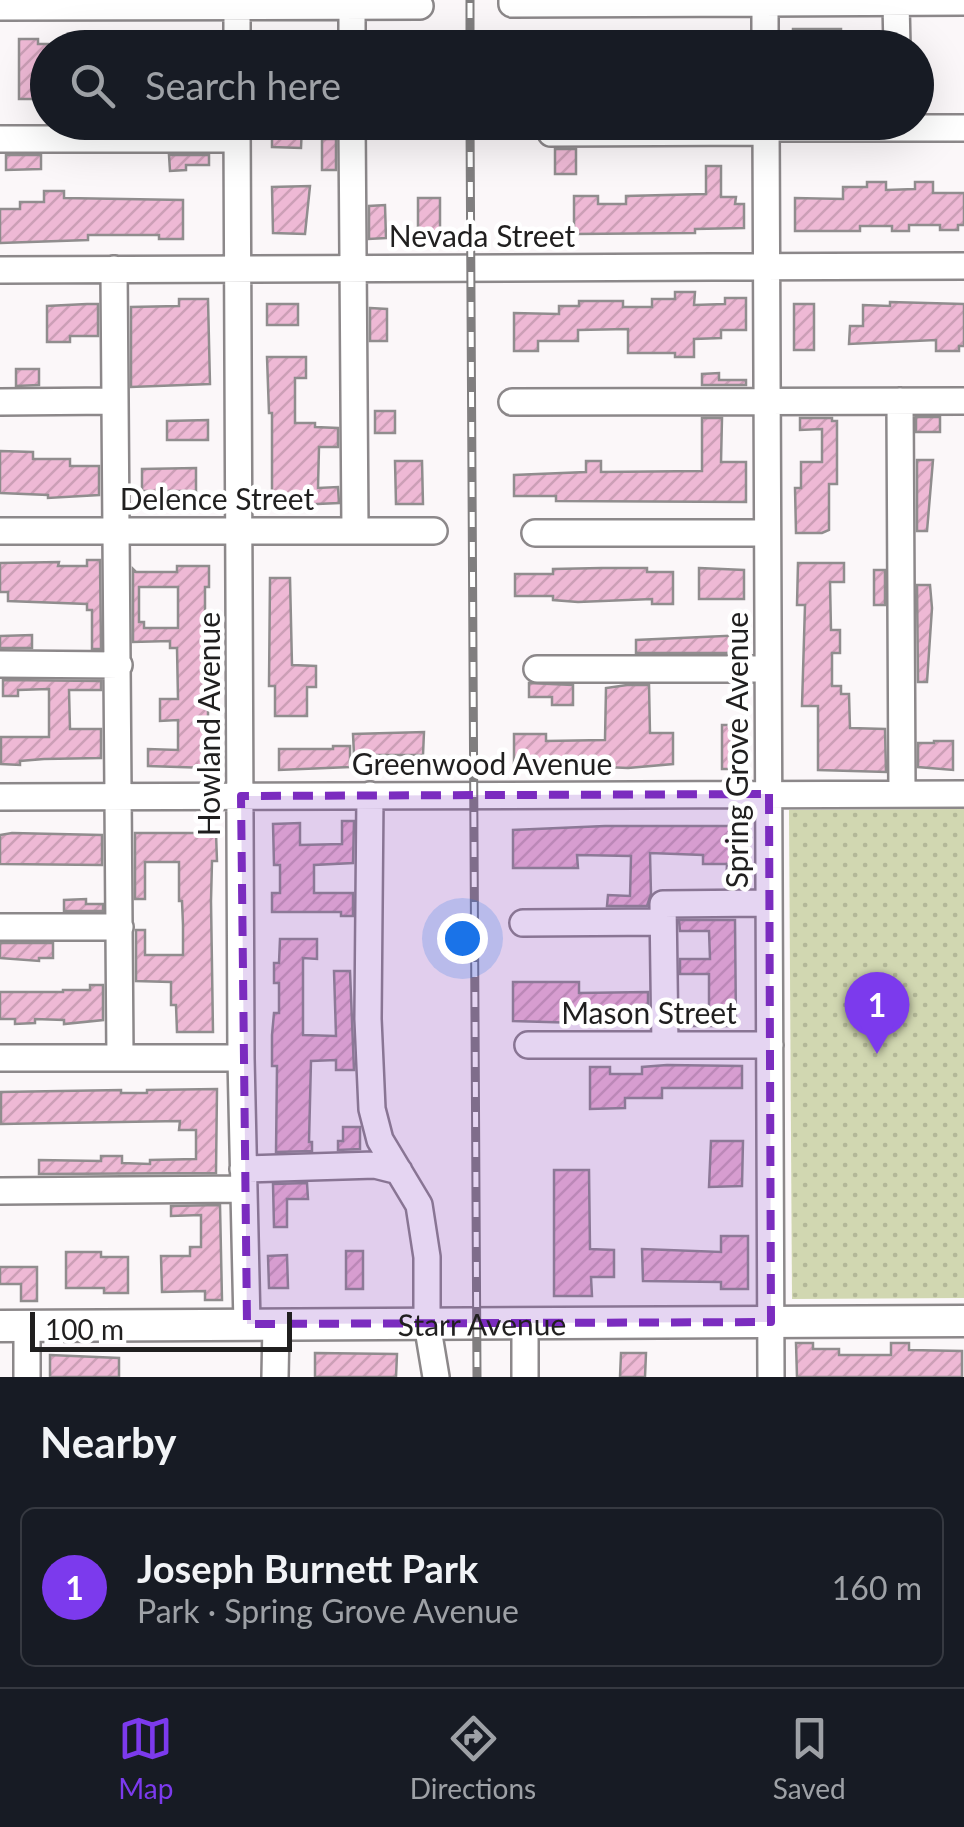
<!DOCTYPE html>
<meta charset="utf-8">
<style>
body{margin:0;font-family:Lato,sans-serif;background:#242831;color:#f1f3f6}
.scale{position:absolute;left:30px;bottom:25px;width:262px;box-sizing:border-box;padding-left:10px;border:5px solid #201f1f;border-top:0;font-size:28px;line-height:35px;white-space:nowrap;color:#201f1f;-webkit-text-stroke:8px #fff;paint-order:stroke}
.you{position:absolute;left:462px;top:938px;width:35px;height:35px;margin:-25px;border:8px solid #fff;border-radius:50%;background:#1a73e8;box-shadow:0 0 0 15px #1a73e833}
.badge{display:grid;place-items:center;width:65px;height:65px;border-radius:50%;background:#7c3aed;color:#fff;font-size:32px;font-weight:700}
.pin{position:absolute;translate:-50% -82px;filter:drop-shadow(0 2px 5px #0008)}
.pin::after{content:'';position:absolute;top:52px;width:35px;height:30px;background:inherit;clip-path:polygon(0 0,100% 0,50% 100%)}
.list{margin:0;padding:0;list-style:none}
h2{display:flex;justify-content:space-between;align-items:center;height:130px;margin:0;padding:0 40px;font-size:42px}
h2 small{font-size:32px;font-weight:400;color:#9ea1a6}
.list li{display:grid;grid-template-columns:65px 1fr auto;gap:30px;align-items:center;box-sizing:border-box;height:160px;margin:0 20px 20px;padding:0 20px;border:2px solid #363941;border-radius:15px}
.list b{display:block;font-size:38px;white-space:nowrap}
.list p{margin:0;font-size:32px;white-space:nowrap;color:#9ea1a6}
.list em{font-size:32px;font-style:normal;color:#9ea1a6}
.icon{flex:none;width:55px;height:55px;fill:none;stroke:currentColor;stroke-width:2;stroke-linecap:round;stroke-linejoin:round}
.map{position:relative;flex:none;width:964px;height:1377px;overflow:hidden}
.search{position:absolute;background:#171b24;box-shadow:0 10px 40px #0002;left:30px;right:30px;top:30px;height:110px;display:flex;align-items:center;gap:25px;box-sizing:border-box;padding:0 35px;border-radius:55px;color:#9ea1a6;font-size:38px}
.sheet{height:310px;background:#171b24}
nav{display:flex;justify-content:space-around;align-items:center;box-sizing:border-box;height:140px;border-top:2px solid #363941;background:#171b24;font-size:28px;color:#9ea1a6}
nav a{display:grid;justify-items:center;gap:5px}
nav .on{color:#7c3aed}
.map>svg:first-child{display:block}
.park{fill:url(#park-dots)}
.building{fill:url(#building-hatch);stroke:#908d8e;stroke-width:2.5;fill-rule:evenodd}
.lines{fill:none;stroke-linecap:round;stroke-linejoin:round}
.minor-casing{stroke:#8c888a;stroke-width:30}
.major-casing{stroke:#8c888a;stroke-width:35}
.minor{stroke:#fff;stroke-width:25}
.major{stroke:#fff;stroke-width:30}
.rail-casing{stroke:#807e7f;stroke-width:9}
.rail{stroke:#fff;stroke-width:5;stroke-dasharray:15;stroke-linecap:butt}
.marked{fill:#7b2cbf;fill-opacity:0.2;stroke:#7b2cbf;stroke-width:8;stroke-dasharray:20 12;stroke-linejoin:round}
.labels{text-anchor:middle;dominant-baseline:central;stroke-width:9;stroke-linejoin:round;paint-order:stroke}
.street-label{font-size:30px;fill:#201f1f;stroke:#fff}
</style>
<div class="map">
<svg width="964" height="1377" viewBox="0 0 964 1377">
<defs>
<pattern id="park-dots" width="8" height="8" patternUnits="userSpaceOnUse" patternTransform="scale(2.5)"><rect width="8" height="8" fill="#d1d7b1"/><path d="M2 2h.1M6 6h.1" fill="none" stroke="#b3b898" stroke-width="1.8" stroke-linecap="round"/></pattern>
<pattern id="building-hatch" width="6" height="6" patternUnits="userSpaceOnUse" patternTransform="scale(2.5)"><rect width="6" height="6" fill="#eeb9d5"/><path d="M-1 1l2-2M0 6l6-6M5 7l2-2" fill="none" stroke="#cc9fb6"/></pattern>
</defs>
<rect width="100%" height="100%" fill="#fbf7f9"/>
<!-- park -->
<path class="park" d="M 964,809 L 964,1298 L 792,1299 L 789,810 Z"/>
<!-- building -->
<path class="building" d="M 793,29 L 841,29 L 841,48 L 792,48 Z
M 19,39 L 38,39 L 38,44 L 48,44 L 48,80 L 38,80 L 38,99 L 19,99 Z
M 272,125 L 302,126 L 301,148 L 272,147 Z
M 322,139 L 336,139 L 336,170 L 322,170 Z
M 555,149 L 576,149 L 576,174 L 555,174 Z
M 6,155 L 41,155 L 41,169 L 6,170 Z
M 169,155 L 209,155 L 209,165 L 186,165 L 186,170 L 170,171 Z
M 706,166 L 721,166 L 721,197 L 736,197 L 735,204 L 744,204 L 744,228 L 695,229 L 695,233 L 574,234 L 574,196 L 598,196 L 598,204 L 626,204 L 626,196 L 706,194 Z
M 867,182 L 886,182 L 886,190 L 915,189 L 915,182 L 933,182 L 933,193 L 964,193 L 964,225 L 958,225 L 958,230 L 940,230 L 940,225 L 909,225 L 909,231 L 892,231 L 892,226 L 860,226 L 860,231 L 795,231 L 795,198 L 843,199 L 843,187 L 867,187 Z
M 310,186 L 305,234 L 273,233 L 272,187 Z
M 44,191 L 64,191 L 64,198 L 183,200 L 183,239 L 159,239 L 159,235 L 88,235 L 88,240 L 0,243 L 0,209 L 20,209 L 20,202 L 44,202 Z
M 418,198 L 440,198 L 440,235 L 418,236 Z
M 385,205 L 386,238 L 369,239 L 369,206 Z
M 675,292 L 695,292 L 694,305 L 725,304 L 725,298 L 746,298 L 746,330 L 721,330 L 721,338 L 694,339 L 694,357 L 675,357 L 675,353 L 628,353 L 628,329 L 578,330 L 578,341 L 538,341 L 538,351 L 514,351 L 514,313 L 559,314 L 559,306 L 579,306 L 579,301 L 623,301 L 623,307 L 652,307 L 652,299 L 675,299 Z
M 179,299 L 208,299 L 210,384 L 131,387 L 131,307 L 179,306 Z
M 890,302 L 964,304 L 964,346 L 959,346 L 959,351 L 936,351 L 936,340 L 849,344 L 850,326 L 863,326 L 863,305 L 890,306 Z
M 87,304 L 98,304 L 98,336 L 70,336 L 70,342 L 47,342 L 47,306 Z
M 267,304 L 298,304 L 298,325 L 267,325 Z
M 794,304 L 814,304 L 814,350 L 794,350 Z
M 370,308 L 387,309 L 387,341 L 370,341 Z
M 267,357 L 306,357 L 306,378 L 295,378 L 295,423 L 315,423 L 315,427 L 338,428 L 338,447 L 319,447 L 318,488 L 338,487 L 339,503 L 272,506 L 272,413 L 269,413 Z
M 16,369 L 39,369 L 39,385 L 16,386 Z
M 719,373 L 719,380 L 746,380 L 746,385 L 702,385 L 702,374 Z
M 375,411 L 395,411 L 395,433 L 375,433 Z
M 916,417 L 940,417 L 940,432 L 916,432 Z
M 702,418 L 722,418 L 721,462 L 746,462 L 746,502 L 556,501 L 556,496 L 514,496 L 514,475 L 586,472 L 586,461 L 601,461 L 601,472 L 702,471 Z
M 800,418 L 832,418 L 832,421 L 837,421 L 837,484 L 829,484 L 829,530 L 822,533 L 796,533 L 795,488 L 801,488 L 801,462 L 822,462 L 822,429 L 800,430 Z
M 208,420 L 208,440 L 167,440 L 167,421 Z
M 0,451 L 33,452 L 33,459 L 70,459 L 70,466 L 99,466 L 99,495 L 48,498 L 48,495 L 0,493 Z
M 917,460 L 933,460 L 927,531 L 917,531 Z
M 395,461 L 422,461 L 423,504 L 396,504 Z
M 196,468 L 196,491 L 142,491 L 142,469 Z
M 87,560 L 100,560 L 101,649 L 92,649 L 92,610 L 87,610 L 87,604 L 8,601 L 8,592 L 0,592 L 0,563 L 59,562 L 58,566 L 87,566 Z
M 798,563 L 844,563 L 844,582 L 830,582 L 831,630 L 840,630 L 840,653 L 832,653 L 832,686 L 841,686 L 841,694 L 849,694 L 850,728 L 885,729 L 886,772 L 818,770 L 818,706 L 802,706 L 805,605 L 797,605 Z
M 177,566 L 209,566 L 209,587 L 205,587 L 205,628 L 208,651 L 208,768 L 148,766 L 148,749 L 178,750 L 178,720 L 160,721 L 160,699 L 178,699 L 177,648 L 170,648 L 170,641 L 133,642 L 133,569 L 136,572 L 177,572 ZM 139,587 L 178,587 L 178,628 L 144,628 L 144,622 L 139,622 Z
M 602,568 L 647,568 L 647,572 L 673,572 L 673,604 L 652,604 L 652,599 L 578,602 L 553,600 L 553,596 L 515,596 L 515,574 L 553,574 L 553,569 Z
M 699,568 L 744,570 L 744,599 L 699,599 Z
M 874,570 L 885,570 L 885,605 L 874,605 Z
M 270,578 L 290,578 L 292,665 L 316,666 L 316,687 L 307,687 L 307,716 L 275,716 L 275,686 L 269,686 Z
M 917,585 L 930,585 L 932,608 L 927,682 L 918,682 Z
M 32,635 L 32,648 L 0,648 L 0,636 Z
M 746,635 L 746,653 L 636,653 L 636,640 Z
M 3,680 L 101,681 L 101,690 L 69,690 L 70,729 L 101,729 L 101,758 L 44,759 L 20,761 L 20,765 L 1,764 L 1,737 L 49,737 L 49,689 L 18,690 L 18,696 L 3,696 Z
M 529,683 L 573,685 L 573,705 L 552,705 L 552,697 L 529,697 Z
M 627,685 L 649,685 L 650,733 L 673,733 L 673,764 L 628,768 L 514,763 L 514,734 L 546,734 L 546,741 L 605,740 L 606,688 Z
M 722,725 L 736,725 L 736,734 L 746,734 L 746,769 L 722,769 Z
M 424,732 L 423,755 L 354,755 L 353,734 Z
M 934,741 L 953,741 L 953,770 L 918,767 L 918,743 L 934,743 Z
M 333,746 L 350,746 L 350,767 L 279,770 L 279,749 L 333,749 Z
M 342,821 L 354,821 L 353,863 L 314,865 L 314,893 L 353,893 L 353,916 L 341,916 L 341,912 L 272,912 L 272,893 L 280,893 L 280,865 L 274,865 L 273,824 L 300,823 L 300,845 L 342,844 Z
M 605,826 L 749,826 L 745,887 L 726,887 L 727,864 L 703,864 L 703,855 L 650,853 L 651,894 L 647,906 L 607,906 L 608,895 L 630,896 L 631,856 L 577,855 L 578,868 L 513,868 L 513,830 Z
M 12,833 L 102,835 L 102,865 L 0,864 L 0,835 Z
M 135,833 L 216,833 L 217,861 L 212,861 L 211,901 L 213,1032 L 177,1032 L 176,1005 L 171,1005 L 171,982 L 136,981 L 136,930 L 145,930 L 145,955 L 183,955 L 183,925 L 182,901 L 179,901 L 179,862 L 145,862 L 145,899 L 135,899 Z
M 86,899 L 86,904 L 103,904 L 103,911 L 64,911 L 64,900 Z
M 679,920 L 735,920 L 736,1026 L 681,1026 L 681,1007 L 709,1007 L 709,974 L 680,974 L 680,959 L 710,959 L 709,931 L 680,931 Z
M 280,939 L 317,939 L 317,959 L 303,958 L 303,1035 L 336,1036 L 334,971 L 350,971 L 354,1070 L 336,1070 L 336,1060 L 311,1061 L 309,1142 L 312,1142 L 312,1151 L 276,1152 L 277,1066 L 272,1066 L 272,1035 L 274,1013 L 279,1013 L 279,983 L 274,983 L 274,963 L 279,963 Z
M 0,943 L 53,943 L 53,958 L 39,958 L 39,961 L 0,958 Z
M 513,982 L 579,982 L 579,993 L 648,992 L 648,1025 L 513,1021 Z
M 90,985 L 103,985 L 103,1020 L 64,1024 L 64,1020 L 35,1019 L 35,1023 L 15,1024 L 15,1019 L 0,1019 L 0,992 L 63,992 L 63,990 L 90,990 Z
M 667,1065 L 742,1066 L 742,1088 L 662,1088 L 662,1098 L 625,1098 L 625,1108 L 590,1109 L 590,1067 L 610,1067 L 610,1074 L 642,1074 L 642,1067 Z
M 217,1089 L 216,1173 L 39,1174 L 39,1160 L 101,1161 L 101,1156 L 122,1156 L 122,1163 L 150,1164 L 150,1160 L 196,1159 L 196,1130 L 179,1130 L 180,1121 L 1,1124 L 1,1092 L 121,1090 L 121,1093 L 147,1093 L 147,1090 Z
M 343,1127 L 360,1127 L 360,1149 L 338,1150 L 338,1141 L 343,1141 Z
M 711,1141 L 743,1141 L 742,1186 L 709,1187 Z
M 554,1170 L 589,1170 L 590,1249 L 614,1250 L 614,1277 L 591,1277 L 592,1296 L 554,1296 Z
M 307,1183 L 308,1199 L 287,1199 L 287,1227 L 274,1227 L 273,1184 Z
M 220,1205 L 222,1300 L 205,1300 L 205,1291 L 162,1292 L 161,1256 L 190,1256 L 190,1247 L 201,1247 L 201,1215 L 171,1216 L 171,1206 Z
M 721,1236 L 748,1236 L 748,1289 L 721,1289 L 721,1282 L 643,1281 L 642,1249 L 721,1252 Z
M 346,1251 L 363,1251 L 363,1289 L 346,1289 Z
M 66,1252 L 101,1252 L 101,1257 L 128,1257 L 128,1293 L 104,1293 L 104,1288 L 66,1288 Z
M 287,1255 L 288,1288 L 269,1288 L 268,1256 Z
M 0,1267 L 37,1267 L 37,1301 L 21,1301 L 21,1284 L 0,1284 Z
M 796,1343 L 813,1343 L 813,1349 L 839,1349 L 839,1355 L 891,1355 L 891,1343 L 909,1343 L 909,1350 L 962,1351 L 962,1377 L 797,1377 Z
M 315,1353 L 397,1354 L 396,1377 L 315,1377 Z
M 621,1353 L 646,1353 L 645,1377 L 620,1377 Z
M 50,1355 L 119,1358 L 119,1377 L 50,1377 Z"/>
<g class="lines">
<!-- minor casing -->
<g class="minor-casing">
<path id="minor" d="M 237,0 L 237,48
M 512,0 L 512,4 L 964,2
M 765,0 L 765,48
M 896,2 L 897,48
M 352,6 L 352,48
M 0,7 L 420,6
M 237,122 L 241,1058 L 247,1324
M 352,122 L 355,530
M 766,122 L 771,1377
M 766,128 L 964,128
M 551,133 L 766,132
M 0,139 L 237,139
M 114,269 L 120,1058
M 0,270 L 964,266
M 900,401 L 902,794
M 0,402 L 115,401
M 512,402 L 964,401
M 0,531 L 434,531
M 535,533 L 767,533
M 0,664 L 119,665
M 537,669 L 768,669
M 370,795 L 368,1019 L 372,1109 L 380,1140 L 419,1205 L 427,1257 L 427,1323 L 436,1377
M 0,797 L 964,794
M 523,923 L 663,922
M 0,927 L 120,927
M 528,1045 L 770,1045
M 665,1045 L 663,904 L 769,903
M 0,1058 L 241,1058
M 243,1169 L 375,1165 L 399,1171
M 0,1191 L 244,1189
M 525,1323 L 525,1377
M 27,1325 L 27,1377
M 275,1377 L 276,1324"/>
</g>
<!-- major casing -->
<g class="major-casing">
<g id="major">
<path id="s1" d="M 0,1326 L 964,1321"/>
</g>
</g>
<!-- minor -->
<use href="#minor" class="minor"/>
<!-- major -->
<use href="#major" class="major"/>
<!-- rail casing -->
<g class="rail-casing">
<path id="rail" d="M 470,48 L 470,0
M 470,122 L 477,1377"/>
</g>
<!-- rail -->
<use href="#rail" class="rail"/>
</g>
<!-- marked area -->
<path class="marked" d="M 769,794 L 771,1322 L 247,1324 L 241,796 Z"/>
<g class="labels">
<!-- street labels -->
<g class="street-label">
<text x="482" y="235">Nevada Street</text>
<text x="217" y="498">Delence Street</text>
<text transform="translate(208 724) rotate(-90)">Howland Avenue</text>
<text transform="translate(736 750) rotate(-90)">Spring Grove Avenue</text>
<text x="482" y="763">Greenwood Avenue</text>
<text x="649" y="1012">Mason Street</text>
<text stroke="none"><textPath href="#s1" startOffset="482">Starr Avenue</textPath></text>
</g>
</g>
</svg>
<div class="scale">100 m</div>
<div class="you"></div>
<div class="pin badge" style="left:877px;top:1054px">1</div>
<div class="search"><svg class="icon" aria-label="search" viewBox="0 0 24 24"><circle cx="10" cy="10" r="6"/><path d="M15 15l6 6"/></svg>Search here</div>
</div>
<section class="sheet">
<h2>Nearby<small></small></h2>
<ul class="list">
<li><span class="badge">1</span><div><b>Joseph Burnett Park</b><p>Park · Spring Grove Avenue</p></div><em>160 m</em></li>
</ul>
</section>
<nav>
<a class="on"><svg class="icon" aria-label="map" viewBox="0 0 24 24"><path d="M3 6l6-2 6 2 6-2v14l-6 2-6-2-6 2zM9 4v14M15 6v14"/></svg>Map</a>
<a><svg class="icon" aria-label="directions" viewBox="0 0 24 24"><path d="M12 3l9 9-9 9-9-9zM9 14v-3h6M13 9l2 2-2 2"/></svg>Directions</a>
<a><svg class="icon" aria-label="saved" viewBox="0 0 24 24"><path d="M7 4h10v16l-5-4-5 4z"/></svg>Saved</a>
</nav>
